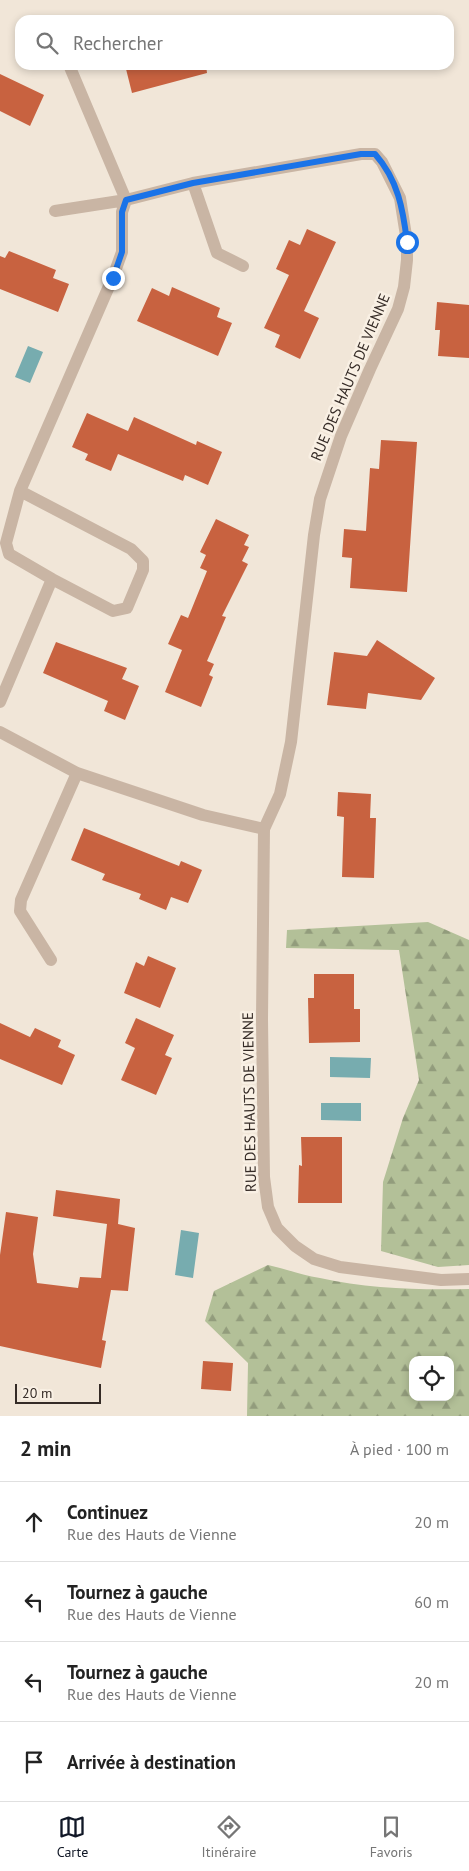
<!DOCTYPE html>
<html lang="fr">
<meta charset="utf-8">
<style>
body{margin:0;font-family:"PT Sans",sans-serif;background:#f6f6f6;color:#222}
.controls{position:absolute;right:15px;bottom:15px;display:grid;overflow:hidden;border-radius:10px;box-shadow:0 2px 8px #0003}
.controls button{width:45px;height:45px;display:grid;place-items:center;padding:0;border:0;border-bottom:1px solid #e0e0e0;background:#fff;color:#222;font:25px sans-serif}
.scale{position:absolute;left:15px;bottom:12px;width:86px;box-sizing:border-box;padding-left:5px;border:2px solid #352b26;border-top:0;font-size:14px;line-height:18px;white-space:nowrap;color:#352b26;-webkit-text-stroke:4px #f9f0e4;paint-order:stroke}
.stop{position:absolute;width:15px;height:15px;margin:-11px;border:4px solid #1a73e8;border-radius:50%;background:#fff}
.stop.end{background:#1a73e8;border-color:#fff;box-shadow:0 1px 5px #0008}
.list{margin:0;padding:0;list-style:none}
h2{display:flex;justify-content:space-between;align-items:center;height:65px;margin:0;padding:0 20px;font-size:21px}
h2 small{font-size:16px;font-weight:400;color:#767676}
.list li{display:grid;grid-template-columns:32px 1fr auto;gap:15px;align-items:center;box-sizing:border-box;height:80px;padding:0 20px;border-top:1px solid #e0e0e0}
.list b{display:block;font-size:19px;white-space:nowrap}
.list p{margin:0;font-size:16px;white-space:nowrap;color:#767676}
.list em{font-size:16px;font-style:normal;color:#767676}
.icon{flex:none;width:28px;height:28px;fill:none;stroke:currentColor;stroke-width:2;stroke-linecap:round;stroke-linejoin:round}
.map{position:relative;flex:none;width:469px;height:1416px;overflow:hidden}
.search{position:absolute;background:#fff;box-shadow:0 2px 8px #0003;left:15px;right:15px;top:15px;height:55px;display:flex;align-items:center;gap:12px;box-sizing:border-box;padding:0 18px;border-radius:15px;color:#767676;font-size:19px}
.sheet{height:385px;background:#fff}
nav{display:flex;justify-content:space-around;align-items:center;box-sizing:border-box;height:70px;border-top:1px solid #e0e0e0;background:#fff;font-size:14px;color:#767676}
nav a{display:grid;justify-items:center;gap:2px}
nav .on{color:#111827}
.map>svg:first-child{display:block}
.forest{fill:url(#forest-firs);fill-rule:evenodd}
.water{fill:#77acaf}
.building{fill:#c86240}
.lines{fill:none;stroke-linecap:round;stroke-linejoin:round}
.street{stroke:#c9b5a4;stroke-width:12}
.route{stroke:#1a73e8;stroke-width:6}
.labels{text-anchor:middle;dominant-baseline:central;stroke-width:5;stroke-linejoin:round;paint-order:stroke}
.street-label{font-size:15px;fill:#352b26;stroke:#f9f0e4}
</style>
<div class="map">
<svg width="469" height="1416" viewBox="0 0 469 1416">
<defs>
<pattern id="forest-firs" width="22" height="20" patternUnits="userSpaceOnUse" patternTransform="scale(1.25)"><rect width="22" height="20" fill="#b3c098"/><path d="M5 1l3.5 6h-7zM16 11l3.5 6h-7z" fill="#929c7c"/></pattern>
</defs>
<rect width="100%" height="100%" fill="#f1e6d8"/>
<!-- forest -->
<path class="forest" d="M 428,922 L 469,940 L 469,1265 L 438,1267 L 381,1251 L 383,1182 L 403,1118 L 419,1080 L 399,950 L 286,948 L 287,930 Z
M 268,1265 C 285,1269 302,1275 320,1278 C 368,1289 420,1290 469,1289 L 469,1416 L 247,1416 L 248,1363 L 205,1321 L 214,1291 ZM 413,1360 L 450,1360 L 450,1397 L 413,1397 Z"/>
<!-- water -->
<path class="water" d="M 28,346 L 43,352 L 30,383 L 15,377 Z
M 330,1057 L 371,1058 L 370,1078 L 330,1077 Z
M 321,1103 L 361,1103 L 361,1121 L 321,1120 Z
M 181,1230 L 199,1233 L 193,1278 L 175,1275 Z"/>
<!-- building -->
<path class="building" d="M 125,65 L 206,65 L 207,73 L 132,93 Z
M 0,74 L 44,95 L 30,126 L 0,111 Z
M 307,229 L 336,242 L 304,311 L 319,318 L 300,359 L 275,347 L 280,335 L 264,328 L 289,275 L 276,269 L 289,240 L 300,245 Z
M 9,251 L 56,270 L 53,278 L 69,284 L 58,312 L 0,289 L 0,256 L 5,258 Z
M 172,287 L 220,308 L 217,317 L 232,323 L 218,356 L 137,321 L 152,288 L 169,296 Z
M 437,302 L 469,305 L 469,358 L 438,356 L 440,330 L 435,330 Z
M 87,413 L 128,431 L 134,417 L 196,445 L 197,441 L 222,452 L 208,485 L 185,475 L 183,481 L 118,454 L 111,471 L 85,460 L 88,454 L 72,447 Z
M 381,440 L 417,442 L 407,592 L 350,588 L 352,558 L 342,557 L 344,529 L 366,531 L 370,468 L 379,469 Z
M 216,519 L 249,535 L 244,545 L 249,547 L 242,561 L 248,564 L 222,616 L 226,617 L 207,661 L 214,664 L 209,675 L 213,677 L 201,707 L 165,692 L 182,650 L 168,644 L 181,615 L 188,618 L 207,571 L 200,568 L 206,555 L 200,552 Z
M 377,640 L 435,678 L 421,700 L 368,693 L 366,709 L 327,705 L 334,652 L 367,656 Z
M 56,642 L 127,668 L 122,679 L 139,686 L 125,720 L 104,711 L 108,701 L 43,673 Z
M 338,792 L 371,794 L 370,818 L 376,818 L 374,878 L 342,877 L 344,817 L 337,816 Z
M 84,828 L 179,866 L 181,861 L 202,870 L 188,903 L 171,897 L 166,910 L 139,899 L 141,894 L 102,880 L 105,874 L 71,860 Z
M 148,956 L 176,968 L 160,1008 L 124,993 L 136,962 L 144,966 Z
M 314,974 L 354,974 L 354,1009 L 360,1009 L 360,1042 L 309,1043 L 308,998 L 314,998 Z
M 136,1018 L 174,1035 L 165,1055 L 172,1058 L 156,1095 L 121,1080 L 135,1048 L 125,1043 Z
M 0,1023 L 30,1037 L 35,1028 L 61,1040 L 58,1047 L 75,1055 L 62,1085 L 0,1059 Z
M 301,1137 L 342,1137 L 342,1203 L 298,1203 L 299,1165 L 302,1166 Z
M 56,1190 L 120,1199 L 118,1224 L 135,1228 L 128,1291 L 111,1290 L 102,1340 L 106,1341 L 101,1368 L 0,1346 L 0,1255 L 6,1212 L 38,1217 L 33,1254 L 37,1283 L 78,1288 L 80,1277 L 101,1278 L 107,1224 L 53,1216 Z
M 203,1361 L 233,1363 L 231,1391 L 201,1389 Z"/>
<g class="lines">
<!-- street -->
<path class="street" d="M 193,183 L 217,253 L 243,266
M 55,211 L 126,200 L 69,65
M 20,491 L 131,549 L 143,561 L 143,570 L 127,608 L 113,611 L 52,579
M 0,702 L 52,579 L 9,554 L 6,543 L 20,491 L 113,277 L 122,252 L 122,212 L 126,200 L 193,183 L 361,154 L 375,154 L 382,162 L 400,198 L 407,242 L 407,260 L 404,287 L 398,309 L 370,369 L 341,436 L 320,499 L 314,535 L 291,742 L 280,794 L 264,829 L 262,1019 L 264,1177 L 268,1207 L 277,1228 L 295,1246 L 314,1259 L 340,1267 L 441,1280 L 469,1279
M 0,732 L 77,773 L 203,815 L 264,829
M 51,960 L 20,911 L 21,900 L 77,773"/>
</g>
<g class="lines">
<!-- route -->
<path class="route" d="M 113,278 L 122,252 L 122,212 L 126,200 L 193,183 L 361,154 L 375,154 C 398,180 403,209 407,242"/>
</g>
<g class="labels">
<!-- street labels -->
<g class="street-label">
<text transform="translate(350 377) rotate(-67)">RUE DES HAUTS DE VIENNE</text>
<text transform="translate(249 1102) rotate(-91)">RUE DES HAUTS DE VIENNE</text>
</g>
</g>
</svg>
<div class="controls">
<button><svg class="icon" aria-label="locate" viewBox="0 0 24 24"><circle cx="12" cy="12" r="6"/><path d="M12 2v4M12 18v4M2 12h4M18 12h4"/></svg></button>
</div>
<div class="scale">20 m</div>
<div class="stop" style="left:407px;top:242px"></div>
<div class="stop end" style="left:113px;top:278px"></div>
<div class="search"><svg class="icon" aria-label="search" viewBox="0 0 24 24"><circle cx="10" cy="10" r="6"/><path d="M15 15l6 6"/></svg>Rechercher</div>
</div>
<section class="sheet">
<h2>2 min<small>À pied · 100 m</small></h2>
<ul class="list">
<li><svg class="icon" aria-label="ahead" viewBox="0 0 24 24"><path d="M12 20V5M6 11l6-6 6 6"/></svg><div><b>Continuez</b><p>Rue des Hauts de Vienne</p></div><em>20 m</em></li>
<li><svg class="icon" aria-label="left" viewBox="0 0 24 24"><path d="M17 20v-9H6M10 6l-5 5 5 5"/></svg><div><b>Tournez à gauche</b><p>Rue des Hauts de Vienne</p></div><em>60 m</em></li>
<li><svg class="icon" aria-label="left" viewBox="0 0 24 24"><path d="M17 20v-9H6M10 6l-5 5 5 5"/></svg><div><b>Tournez à gauche</b><p>Rue des Hauts de Vienne</p></div><em>20 m</em></li>
<li><svg class="icon" aria-label="arrive" viewBox="0 0 24 24"><path d="M6 21V4h12l-3 4 3 4H6"/></svg><div><b>Arrivée à destination</b></div></li>
</ul>
</section>
<nav>
<a class="on"><svg class="icon" aria-label="map" viewBox="0 0 24 24"><path d="M3 6l6-2 6 2 6-2v14l-6 2-6-2-6 2zM9 4v14M15 6v14"/></svg>Carte</a>
<a><svg class="icon" aria-label="directions" viewBox="0 0 24 24"><path d="M12 3l9 9-9 9-9-9zM9 14v-3h6M13 9l2 2-2 2"/></svg>Itinéraire</a>
<a><svg class="icon" aria-label="saved" viewBox="0 0 24 24"><path d="M7 4h10v16l-5-4-5 4z"/></svg>Favoris</a>
</nav>
